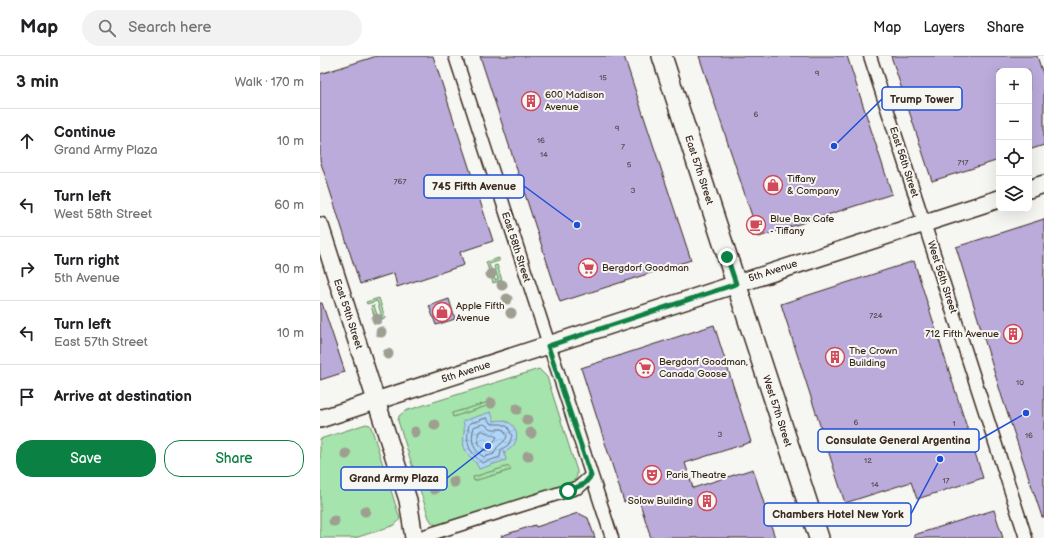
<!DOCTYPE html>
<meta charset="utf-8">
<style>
body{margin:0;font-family:"Balsamiq Sans",sans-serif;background:#f2f2f2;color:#202124}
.controls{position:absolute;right:12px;top:12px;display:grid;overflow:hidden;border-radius:8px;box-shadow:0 4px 16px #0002}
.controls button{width:36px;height:36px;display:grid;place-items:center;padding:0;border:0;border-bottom:1px solid #e0e0e0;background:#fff;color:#202124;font:20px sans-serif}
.stop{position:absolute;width:12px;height:12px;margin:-9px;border:3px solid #0b8043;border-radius:50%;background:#fff}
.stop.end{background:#0b8043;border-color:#fff;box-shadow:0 1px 4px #0008}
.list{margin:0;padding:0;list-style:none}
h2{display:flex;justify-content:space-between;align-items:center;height:52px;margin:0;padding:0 16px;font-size:17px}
h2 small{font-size:13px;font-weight:400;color:#757577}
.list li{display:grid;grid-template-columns:26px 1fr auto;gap:12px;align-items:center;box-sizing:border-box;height:64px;padding:0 16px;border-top:1px solid #e0e0e0}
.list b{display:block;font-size:15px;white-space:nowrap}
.list p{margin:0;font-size:13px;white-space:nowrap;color:#757577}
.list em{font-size:13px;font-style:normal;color:#757577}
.actions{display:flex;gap:8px;padding:12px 16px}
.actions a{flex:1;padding:9px 0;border:1px solid #0b8043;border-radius:16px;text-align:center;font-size:14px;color:#0b8043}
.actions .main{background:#0b8043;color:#fff}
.icon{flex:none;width:22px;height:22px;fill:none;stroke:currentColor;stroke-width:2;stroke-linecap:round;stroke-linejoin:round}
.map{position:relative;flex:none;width:724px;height:482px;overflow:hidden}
header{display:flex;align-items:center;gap:24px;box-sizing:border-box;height:56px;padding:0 20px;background:#fff;border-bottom:1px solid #e0e0e0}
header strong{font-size:19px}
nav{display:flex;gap:22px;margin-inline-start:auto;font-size:14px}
.search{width:280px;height:36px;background:#f2f2f2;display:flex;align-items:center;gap:10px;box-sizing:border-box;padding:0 14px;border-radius:22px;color:#757577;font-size:15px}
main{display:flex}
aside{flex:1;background:#fff}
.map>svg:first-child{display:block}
.green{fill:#a5e4ac;stroke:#708765}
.garden{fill:url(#garden-furrows);stroke:#708765}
.water{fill:url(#water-waves);stroke:#8191a1}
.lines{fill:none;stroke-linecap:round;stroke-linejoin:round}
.shore{stroke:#696f76;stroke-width:1}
.building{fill:#baabdb;stroke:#3b2a1e}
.minor-casing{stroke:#3b2a1e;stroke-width:15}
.secondary-casing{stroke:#3b2a1e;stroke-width:20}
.primary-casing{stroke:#3b2a1e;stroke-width:22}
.minor{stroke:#f6f6f2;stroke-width:12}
.secondary{stroke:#f6f6f2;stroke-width:17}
.primary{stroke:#f6f6f2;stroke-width:19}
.tree{fill:#9e9f91}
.route{stroke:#0b8043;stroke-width:5}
.labels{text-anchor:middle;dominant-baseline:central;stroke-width:4;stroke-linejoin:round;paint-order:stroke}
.number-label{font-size:8px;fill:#5b4a4d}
.poi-label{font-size:10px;fill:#3b2a1e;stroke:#f6f6f2;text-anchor:start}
.street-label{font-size:10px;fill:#3b2a1e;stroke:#f6f6f2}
.leader{fill:none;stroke:#1d4ed8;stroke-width:1.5}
.callout-dot{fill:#1d4ed8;stroke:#f6f6f2;stroke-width:1.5}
.callout{fill:#f6f6f2;stroke:#1d4ed8;stroke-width:1.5}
.callout-label{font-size:11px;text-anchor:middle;font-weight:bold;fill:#3b2a1e}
</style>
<header>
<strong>Map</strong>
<div class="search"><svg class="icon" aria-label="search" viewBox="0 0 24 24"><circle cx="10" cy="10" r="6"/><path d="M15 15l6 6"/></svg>Search here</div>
<nav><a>Map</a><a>Layers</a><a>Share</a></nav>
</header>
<main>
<aside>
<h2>3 min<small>Walk · 170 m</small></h2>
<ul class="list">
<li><svg class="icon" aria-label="ahead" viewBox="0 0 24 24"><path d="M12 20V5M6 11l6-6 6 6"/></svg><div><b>Continue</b><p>Grand Army Plaza</p></div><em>10 m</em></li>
<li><svg class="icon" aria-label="left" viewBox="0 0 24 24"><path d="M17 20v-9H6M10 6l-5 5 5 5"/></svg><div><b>Turn left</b><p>West 58th Street</p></div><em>60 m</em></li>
<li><svg class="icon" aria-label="right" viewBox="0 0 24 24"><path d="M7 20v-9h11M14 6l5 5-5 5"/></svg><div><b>Turn right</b><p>5th Avenue</p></div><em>90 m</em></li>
<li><svg class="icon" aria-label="left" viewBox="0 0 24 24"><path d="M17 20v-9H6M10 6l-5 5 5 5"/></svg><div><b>Turn left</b><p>East 57th Street</p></div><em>10 m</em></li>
<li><svg class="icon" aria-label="arrive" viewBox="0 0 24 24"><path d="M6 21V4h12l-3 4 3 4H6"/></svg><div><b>Arrive at destination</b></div></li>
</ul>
<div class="actions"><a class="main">Save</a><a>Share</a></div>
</aside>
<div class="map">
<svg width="724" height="482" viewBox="0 0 724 482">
<defs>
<pattern id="garden-furrows" width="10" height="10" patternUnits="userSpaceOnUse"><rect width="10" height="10" fill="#a5e4ac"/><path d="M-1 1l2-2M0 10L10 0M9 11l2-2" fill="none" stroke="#8fc494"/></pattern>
<pattern id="water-waves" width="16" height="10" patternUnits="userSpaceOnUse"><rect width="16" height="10" fill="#afd6f9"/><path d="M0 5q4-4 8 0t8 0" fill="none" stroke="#97b8d5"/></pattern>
</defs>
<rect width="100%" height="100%" fill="#f6f6f2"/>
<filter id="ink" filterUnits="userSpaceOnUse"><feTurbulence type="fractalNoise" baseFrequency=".025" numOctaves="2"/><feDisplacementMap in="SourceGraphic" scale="8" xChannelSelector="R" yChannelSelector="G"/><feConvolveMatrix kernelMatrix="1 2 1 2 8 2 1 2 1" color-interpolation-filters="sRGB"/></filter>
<g filter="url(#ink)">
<!-- green -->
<path class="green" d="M 219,313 L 227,321 L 257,415 C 258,424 253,426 246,429 L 120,469 L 113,468 L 109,462 L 78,365 L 79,360 L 85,355 Z
M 46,368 L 50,369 L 52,374 L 80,463 L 75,469 L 35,482 L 0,482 L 0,383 Z"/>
<!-- garden -->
<path class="garden" d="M 179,202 L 179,205 L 169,208 L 175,224 L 178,223 L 174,210 L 177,209 L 182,224 L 173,227 L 166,206 Z
M 59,242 L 65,262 L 56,265 L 51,250 L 54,249 L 58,262 L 62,261 L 57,245 L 47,248 L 46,246 Z
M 169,346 L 170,349 L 133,361 L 132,357 Z
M 189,410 L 191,414 L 154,425 L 153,421 Z"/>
<!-- water -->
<path class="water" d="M 171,356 L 174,365 C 197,359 206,388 184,396 L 186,404 L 159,413 C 156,404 147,400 144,391 C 142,382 146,374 143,365 Z"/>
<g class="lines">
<!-- shore -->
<path class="shore" d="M 167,362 L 172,368 L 182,368 L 188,371 L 192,380 L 189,388 L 181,394 L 180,401 L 162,407 C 147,393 146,388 149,368 Z
M 164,368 L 172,373 L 183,373 L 187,380 C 185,388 177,387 174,398 L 164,401 C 153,395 150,384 154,371 Z
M 163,375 L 177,381 L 169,393 L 166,395 C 159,391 156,383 159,376 Z"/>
</g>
<!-- building -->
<path class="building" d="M 57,0 L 113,0 L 173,185 L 140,196 L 144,209 L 77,231 L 74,217 L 40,228 L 0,104 L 0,18 Z
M 160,0 L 304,0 L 371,204 L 240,246 Z
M 379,0 L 527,0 L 572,138 L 439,181 Z
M 571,0 L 717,0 L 724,21 L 724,89 L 709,94 L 709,15 L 679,15 L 679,104 L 612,125 Z
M 724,163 L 724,461 L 722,461 L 682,341 L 636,191 Z
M 594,205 L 663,422 L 597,443 L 591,426 L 525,447 L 461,248 Z
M 129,243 L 135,263 L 116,269 L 109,250 Z
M 0,247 L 2,247 L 25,316 L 0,324 Z
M 394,269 L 431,386 L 365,407 L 373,432 L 433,413 L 455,482 L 331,482 L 318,441 L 304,446 L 261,312 Z
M 674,454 L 683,482 L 594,482 L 594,479 Z
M 258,457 L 268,462 L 275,482 L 182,482 L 181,480 L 215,469 L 216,471 Z"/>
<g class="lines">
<!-- minor casing -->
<g class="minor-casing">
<path id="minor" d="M 135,0 L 292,482
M 550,0 L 706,482
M 98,482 L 259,431 L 271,420"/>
</g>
<!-- secondary casing -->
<g class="secondary-casing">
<path id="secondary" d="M 709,133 L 724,128
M 0,170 L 88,444 L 94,482
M 0,363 L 679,143"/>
</g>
<!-- primary casing -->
<g class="primary-casing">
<path id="primary" d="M 342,0 L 499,482"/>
</g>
<!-- minor -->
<use href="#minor" class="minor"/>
<!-- secondary -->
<use href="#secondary" class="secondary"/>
<!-- primary -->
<use href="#primary" class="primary"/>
</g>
<!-- trees -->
<g class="tree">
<circle cx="171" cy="218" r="5.5"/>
<circle cx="182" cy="229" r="5.5"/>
<circle cx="187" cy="243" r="5.5"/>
<circle cx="191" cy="257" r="5.5"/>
<circle cx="57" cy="263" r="5.5"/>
<circle cx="61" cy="276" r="5.5"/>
<circle cx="68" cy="298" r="5.5"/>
<circle cx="171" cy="347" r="5.5"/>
<circle cx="197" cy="353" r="5.5"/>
<circle cx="207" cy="364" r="5.5"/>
<circle cx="115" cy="369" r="5.5"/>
<circle cx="95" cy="376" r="5.5"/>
<circle cx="211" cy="377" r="5.5"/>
<circle cx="26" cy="398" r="5.5"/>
<circle cx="208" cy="400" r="5.5"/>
<circle cx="134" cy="426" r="5.5"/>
<circle cx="114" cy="433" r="5.5"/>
<circle cx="45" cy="455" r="5.5"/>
<circle cx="14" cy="465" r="5.5"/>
</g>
</g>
<g class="lines" filter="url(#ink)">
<!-- route -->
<path class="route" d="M 248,435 L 264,428 L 271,420 L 228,290 L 416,228 L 407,201"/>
</g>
<!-- icons -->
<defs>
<g id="building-ring" transform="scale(1)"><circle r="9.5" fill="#f6f6f2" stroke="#d1495b" stroke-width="1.5"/><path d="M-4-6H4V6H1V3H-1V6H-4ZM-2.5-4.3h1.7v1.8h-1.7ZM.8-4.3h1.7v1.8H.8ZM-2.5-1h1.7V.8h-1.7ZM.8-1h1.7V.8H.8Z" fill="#d1495b"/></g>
<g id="shop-ring" transform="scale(1)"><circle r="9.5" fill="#f6f6f2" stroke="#d1495b" stroke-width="1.5"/><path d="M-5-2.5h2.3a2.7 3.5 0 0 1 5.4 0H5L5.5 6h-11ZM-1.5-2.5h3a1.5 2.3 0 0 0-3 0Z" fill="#d1495b"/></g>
<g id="cafe-ring" transform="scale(1)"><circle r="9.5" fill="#f6f6f2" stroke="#d1495b" stroke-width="1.5"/><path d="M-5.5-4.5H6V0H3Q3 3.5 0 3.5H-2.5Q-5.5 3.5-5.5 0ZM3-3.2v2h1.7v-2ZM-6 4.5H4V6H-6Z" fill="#d1495b"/></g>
<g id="supermarket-ring" transform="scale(1)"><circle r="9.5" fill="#f6f6f2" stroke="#d1495b" stroke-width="1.5"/><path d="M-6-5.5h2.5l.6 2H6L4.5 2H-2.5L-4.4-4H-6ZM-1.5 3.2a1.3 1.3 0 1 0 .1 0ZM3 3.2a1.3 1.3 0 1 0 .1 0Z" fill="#d1495b"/></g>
<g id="theatre-ring" transform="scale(1)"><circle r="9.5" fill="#f6f6f2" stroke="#d1495b" stroke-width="1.5"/><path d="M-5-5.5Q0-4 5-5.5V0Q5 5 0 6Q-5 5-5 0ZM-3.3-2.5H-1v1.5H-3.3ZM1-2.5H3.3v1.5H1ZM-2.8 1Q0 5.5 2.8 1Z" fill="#d1495b"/></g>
</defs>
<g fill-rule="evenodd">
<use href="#building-ring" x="211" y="45"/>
<use href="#shop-ring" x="453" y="129"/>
<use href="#cafe-ring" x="436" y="169"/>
<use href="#supermarket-ring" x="268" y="212"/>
<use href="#shop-ring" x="122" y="256"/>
<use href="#building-ring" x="693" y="278"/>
<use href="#building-ring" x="515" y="301"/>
<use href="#supermarket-ring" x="325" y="312"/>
<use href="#theatre-ring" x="332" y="419"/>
<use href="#building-ring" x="387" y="445"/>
</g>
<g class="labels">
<!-- number labels -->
<g class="number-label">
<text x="497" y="17">9</text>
<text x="283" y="21">15</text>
<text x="436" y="58">6</text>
<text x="297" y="72">9</text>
<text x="221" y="84">16</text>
<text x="303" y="90">7</text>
<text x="224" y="98">14</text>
<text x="643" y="106">717</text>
<text x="309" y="108">5</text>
<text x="80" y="125">767</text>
<text x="313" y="134">3</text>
<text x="556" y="259">724</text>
<text x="700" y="326">10</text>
<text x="536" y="366">6</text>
<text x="634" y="367">1</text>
<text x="400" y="378">3</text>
<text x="709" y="379">16</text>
<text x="548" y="404">12</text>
<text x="626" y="424">17</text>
<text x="555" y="428">14</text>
</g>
<!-- poi labels -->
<g class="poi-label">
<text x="225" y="39">600 Madison<tspan x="225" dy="12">Avenue</tspan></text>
<text x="467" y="123">Tiffany<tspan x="467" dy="12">&amp; Company</tspan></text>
<text x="450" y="163">Blue Box Cafe<tspan x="450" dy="12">- Tiffany</tspan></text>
<text x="282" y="212">Bergdorf Goodman</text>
<text x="136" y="250">Apple Fifth<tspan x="136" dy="12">Avenue</tspan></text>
<text x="679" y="278" text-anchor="end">712 Fifth Avenue</text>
<text x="529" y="295">The Crown<tspan x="529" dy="12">Building</tspan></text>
<text x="339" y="306">Bergdorf Goodman,<tspan x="339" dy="12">Canada Goose</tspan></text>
<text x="346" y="419">Paris Theatre</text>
<text x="373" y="445" text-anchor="end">Solow Building</text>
</g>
<!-- street labels -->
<g class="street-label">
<text transform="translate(584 106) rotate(72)">East 56th Street</text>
<text transform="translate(379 114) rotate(72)">East 57th Street</text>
<text transform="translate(196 191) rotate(72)">East 58th Street</text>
<text transform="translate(453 215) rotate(-18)">5th Avenue</text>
<text transform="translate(622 221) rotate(72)">West 56th Street</text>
<text transform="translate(28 258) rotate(72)">East 59th Street</text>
<text transform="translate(146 316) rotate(-18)">5th Avenue</text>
<text transform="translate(457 355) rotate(72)">West 57th Street</text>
</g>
</g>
<!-- callouts -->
<path class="leader" d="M514 90L562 43M257 169L204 130M706 357L659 384M168 390L127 422M620 403L591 458"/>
<g class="callout-dot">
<circle cx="514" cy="90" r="4"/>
<circle cx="257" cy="169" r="4"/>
<circle cx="706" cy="357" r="4"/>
<circle cx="168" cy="390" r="4"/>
<circle cx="620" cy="403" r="4"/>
</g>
<g class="callout">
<rect x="562" y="31" width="80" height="23" rx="4"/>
<rect x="104" y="119" width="100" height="23" rx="4"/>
<rect x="498" y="373" width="161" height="23" rx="4"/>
<rect x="21" y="411" width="106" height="23" rx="4"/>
<rect x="444" y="447" width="147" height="23" rx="4"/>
</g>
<g class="callout-label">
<text x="602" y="47">Trump Tower</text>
<text x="154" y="134">745 Fifth Avenue</text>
<text x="578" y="388">Consulate General Argentina</text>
<text x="74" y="426">Grand Army Plaza</text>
<text x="518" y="462">Chambers Hotel New York</text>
</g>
</svg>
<div class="controls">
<button>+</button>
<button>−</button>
<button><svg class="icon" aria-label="locate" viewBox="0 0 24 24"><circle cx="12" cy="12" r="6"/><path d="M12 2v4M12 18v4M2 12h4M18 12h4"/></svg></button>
<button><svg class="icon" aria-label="layers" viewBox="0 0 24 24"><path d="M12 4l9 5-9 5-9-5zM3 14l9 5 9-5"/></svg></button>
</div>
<div class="stop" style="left:248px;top:435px"></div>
<div class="stop end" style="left:407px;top:201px"></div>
</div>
</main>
